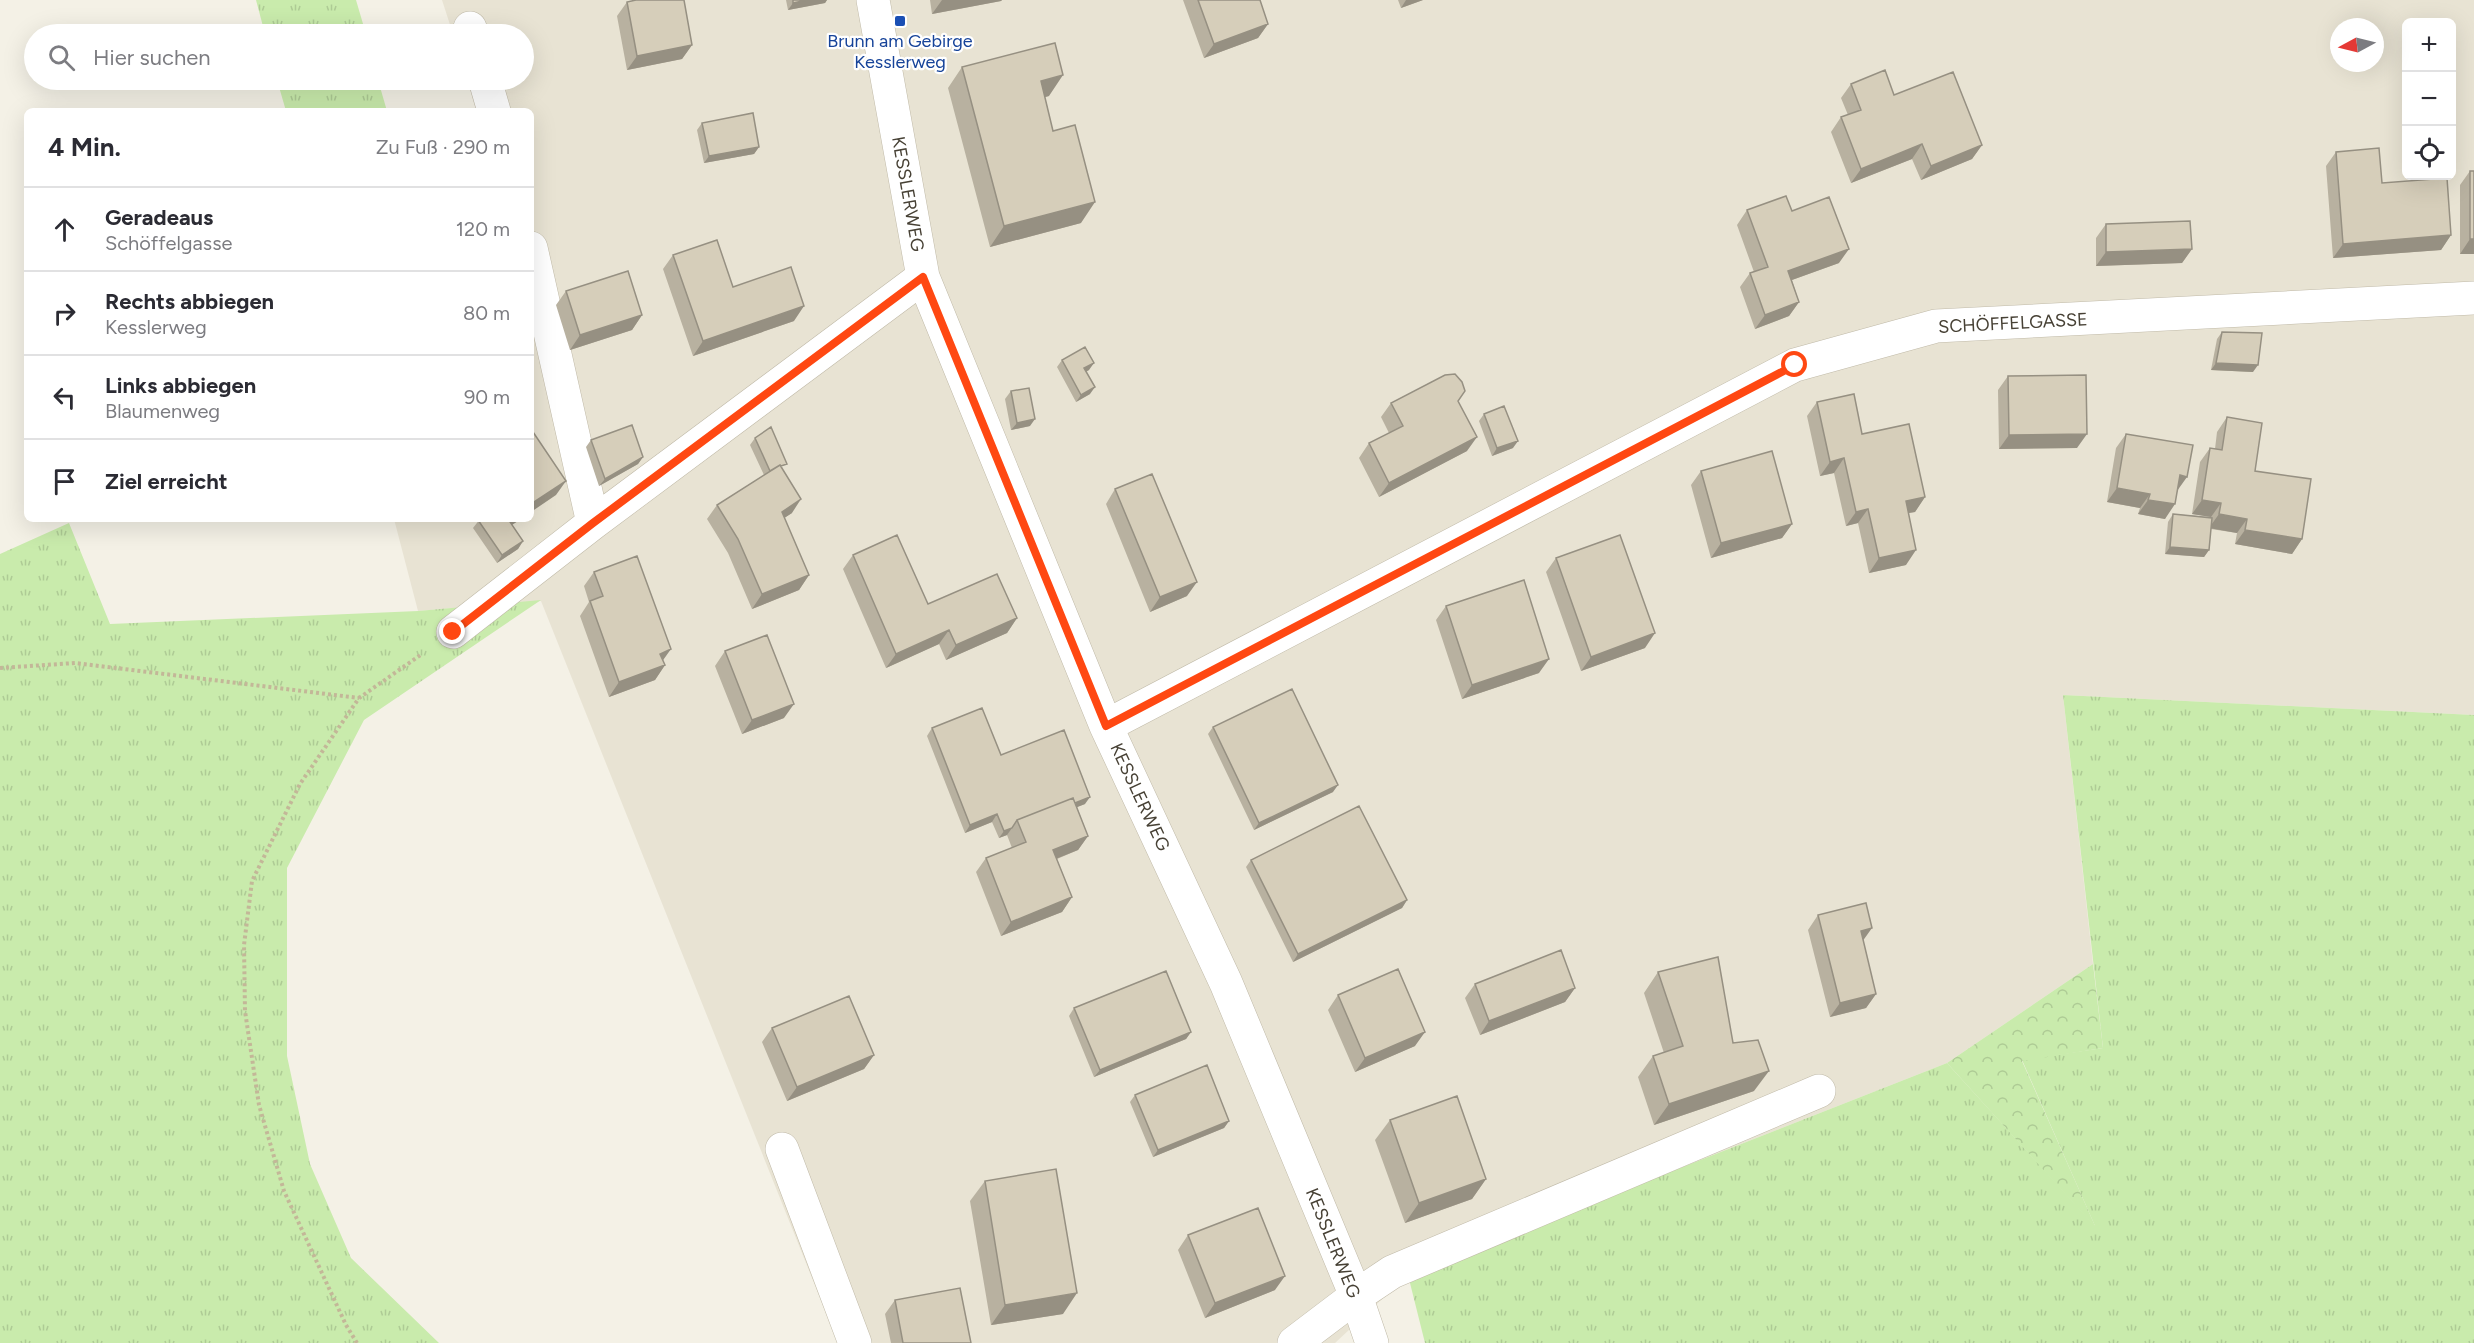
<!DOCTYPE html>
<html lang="de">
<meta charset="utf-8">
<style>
body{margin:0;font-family:Figtree,sans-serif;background:#f2f2f3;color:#2b2b33}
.controls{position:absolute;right:18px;top:18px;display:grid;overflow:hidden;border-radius:9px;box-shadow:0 6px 24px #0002}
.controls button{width:54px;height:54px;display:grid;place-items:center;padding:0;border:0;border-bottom:2px solid #e1e1e2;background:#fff;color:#2b2b33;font:30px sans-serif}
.compass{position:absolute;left:2330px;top:18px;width:54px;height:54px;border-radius:50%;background:#fff;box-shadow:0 6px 24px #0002;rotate:263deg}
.stop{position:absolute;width:18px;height:18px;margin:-14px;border:4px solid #ff4812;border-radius:50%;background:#fff}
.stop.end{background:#ff4812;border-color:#fff;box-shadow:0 2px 6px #0008}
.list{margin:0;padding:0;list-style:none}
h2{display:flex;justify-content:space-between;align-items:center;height:78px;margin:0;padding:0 24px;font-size:26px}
h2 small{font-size:20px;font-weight:400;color:#7c7c81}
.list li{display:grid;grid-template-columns:39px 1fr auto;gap:18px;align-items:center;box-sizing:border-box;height:84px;padding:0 24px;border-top:2px solid #e1e1e2}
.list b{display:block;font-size:22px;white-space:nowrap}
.list p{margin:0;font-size:20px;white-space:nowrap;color:#7c7c81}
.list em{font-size:20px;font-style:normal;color:#7c7c81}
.icon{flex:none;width:33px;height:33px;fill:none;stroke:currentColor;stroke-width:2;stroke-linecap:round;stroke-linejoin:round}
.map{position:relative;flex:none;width:2474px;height:1343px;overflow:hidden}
.search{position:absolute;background:#fff;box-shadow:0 6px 24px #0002;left:24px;top:24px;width:510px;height:66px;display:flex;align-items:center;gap:15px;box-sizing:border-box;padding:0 21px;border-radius:33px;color:#7c7c81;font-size:22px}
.panel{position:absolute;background:#fff;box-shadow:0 6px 24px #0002;left:24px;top:108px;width:510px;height:414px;border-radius:9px}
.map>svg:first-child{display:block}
.residential{fill:#e8e3d3;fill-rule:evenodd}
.grass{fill:url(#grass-tufts)}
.forest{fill:url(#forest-crowns)}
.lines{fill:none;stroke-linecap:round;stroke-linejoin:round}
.minor-casing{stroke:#c0baa8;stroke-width:34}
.path{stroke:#c3b798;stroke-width:4;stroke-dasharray:3 3;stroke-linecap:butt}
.minor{stroke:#fff;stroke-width:33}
.wall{fill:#b8b1a0}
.shaded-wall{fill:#969082}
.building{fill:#d6ceba;stroke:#969082;stroke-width:1.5}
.route{stroke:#ff4812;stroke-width:8}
.transit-dot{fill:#1a4fb4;stroke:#fff;stroke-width:2}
.labels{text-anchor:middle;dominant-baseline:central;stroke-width:4.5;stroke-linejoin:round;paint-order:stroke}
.transit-label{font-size:18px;fill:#164399;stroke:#fff}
.street-label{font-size:18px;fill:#474135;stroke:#fff}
</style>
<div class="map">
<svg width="2474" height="1343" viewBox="0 0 2474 1343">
<defs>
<pattern id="grass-tufts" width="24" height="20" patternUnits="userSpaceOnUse" patternTransform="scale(1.5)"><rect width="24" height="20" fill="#c9ebac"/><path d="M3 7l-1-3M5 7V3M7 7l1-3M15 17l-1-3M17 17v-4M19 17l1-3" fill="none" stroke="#aecb95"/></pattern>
<pattern id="forest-crowns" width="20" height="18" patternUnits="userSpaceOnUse" patternTransform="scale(1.5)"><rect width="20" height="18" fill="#c9ebac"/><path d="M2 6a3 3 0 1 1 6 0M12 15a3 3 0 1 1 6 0" fill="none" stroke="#aecb95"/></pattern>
</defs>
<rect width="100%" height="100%" fill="#f4f1e6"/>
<!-- residential -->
<path class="residential" d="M 442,0 L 2474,0 L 2474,715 L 2063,695 L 2093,964 L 1947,1063 L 1408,1275 L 1335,1343 L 838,1343 L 541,601 L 418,611 L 394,519 L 531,519 L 531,111 L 480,111 L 469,80 L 524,80 L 524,34 L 453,34 ZM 2406,22 L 2452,22 L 2452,176 L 2406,176 ZM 2339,27 L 2375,27 L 2375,63 L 2339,63 Z"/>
<!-- grass -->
<path class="grass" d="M 256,0 L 356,0 L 366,34 L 265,34 Z
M 277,80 L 378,80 L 387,111 L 286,111 Z
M 69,523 L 110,624 L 418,611 L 541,600 L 364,720 L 287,868 L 287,1056 L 310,1164 L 351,1258 L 439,1343 L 0,1343 L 0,554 Z
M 2063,695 L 2474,715 L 2474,1343 L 1425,1343 L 1408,1275 L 1947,1063 L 2095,1226 L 2022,1060 L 2103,1048 Z"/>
<!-- forest -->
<path class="forest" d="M 2093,964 L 2103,1048 L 2022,1061 L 2096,1228 L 1947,1063 Z"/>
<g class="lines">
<!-- minor casing -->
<g class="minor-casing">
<path id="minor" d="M 873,0 L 923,277 L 1106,726 L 1226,983 L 1356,1296 L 1372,1343
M 470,28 L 472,34
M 485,80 L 494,111
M 531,248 L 593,523
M 453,632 L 593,523 L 923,277
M 1106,726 L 1795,365 L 1936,326 L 2474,298
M 782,1149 L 855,1343
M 1294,1343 L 1356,1296 L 1392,1272 L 1819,1091"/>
</g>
<!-- path -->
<path class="path" d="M 0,668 L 75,663 L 359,698
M 357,1343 L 346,1325 L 284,1191 L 259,1105 L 245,1011 L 244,945 L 252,881 L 300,784 L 359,698 L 422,654"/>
<!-- minor -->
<use href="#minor" class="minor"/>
</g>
<!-- wall -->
<path class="wall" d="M 786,0 L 827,0 L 825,3 L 788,10 Z
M 930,0 L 1002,0 L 1001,1 L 932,14 Z
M 1183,0 L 1260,0 L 1268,24 L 1258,38 L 1204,58 Z
M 1398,0 L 1423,0 L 1401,8 Z
M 627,2 L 692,45 L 682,59 L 627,70 L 617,16 Z
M 962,67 L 1049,96 L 1045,97 L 1053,131 L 1081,223 L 990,247 L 948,88 Z
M 1851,84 L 1894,95 L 1982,145 L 1972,159 L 1921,180 L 1912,159 L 1851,183 L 1831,132 L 1841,117 L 1848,115 L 1841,98 Z
M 702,123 L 759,147 L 754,154 L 704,163 L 697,130 Z
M 2336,152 L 2382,183 L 2451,235 L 2441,250 L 2333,258 L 2326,166 Z
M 2470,171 L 2474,254 L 2460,254 L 2460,185 Z
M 1747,210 L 1792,211 L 1839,263 L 1792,280 L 1799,302 L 1789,316 L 1755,329 L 1740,287 L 1750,273 L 1754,272 L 1737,225 Z
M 2106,224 L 2192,249 L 2182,263 L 2096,266 L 2096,238 Z
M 673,255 L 733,287 L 794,321 L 693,356 L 663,269 Z
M 566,291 L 642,315 L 632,330 L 570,350 L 556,305 Z
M 2222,332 L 2253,372 L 2211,370 L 2217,339 Z
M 1062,360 L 1089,370 L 1086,372 L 1090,394 L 1076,402 L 1057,367 Z
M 2008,376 L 2077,448 L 1999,449 L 1998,390 Z
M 1011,391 L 1030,426 L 1011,430 L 1005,399 Z
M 1458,401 L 1467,451 L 1379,497 L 1359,458 L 1369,443 L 1389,433 L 1381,417 L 1391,403 Z
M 1817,402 L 1862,434 L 1925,497 L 1915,512 L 1908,513 L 1906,565 L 1869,573 L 1858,523 L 1846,526 L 1834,473 L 1820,476 L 1807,416 Z
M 1484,414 L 1513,448 L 1492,456 L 1479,421 Z
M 2227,417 L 2255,471 L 2302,539 L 2292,554 L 2235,544 L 2237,533 L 2211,529 L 2209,550 L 2204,557 L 2165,554 L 2168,522 L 2173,514 L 2211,517 L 2192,514 L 2200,462 L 2210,448 L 2215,449 L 2217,432 Z
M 2126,434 L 2178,490 L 2165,519 L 2138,514 L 2140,508 L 2107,502 L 2116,448 Z
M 755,438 L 783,470 L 792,513 L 784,518 L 809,575 L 799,590 L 752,609 L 728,553 L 707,519 L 717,505 L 764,475 L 750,445 Z
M 591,440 L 643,457 L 638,464 L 599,486 L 586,447 Z
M 1701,471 L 1792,524 L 1782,538 L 1711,558 L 1691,485 Z
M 1115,489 L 1187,596 L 1150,612 L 1106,504 Z
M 480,519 L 521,519 L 512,525 L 523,541 L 518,549 L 497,563 L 473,528 Z
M 853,555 L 928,604 L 1017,618 L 1007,633 L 946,660 L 939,644 L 886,668 L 843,569 Z
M 1556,558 L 1645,648 L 1581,671 L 1546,572 Z
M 594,572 L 663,661 L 665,665 L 655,680 L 609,697 L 580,616 L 589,602 L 584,586 Z
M 1446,606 L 1539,673 L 1462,699 L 1436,620 Z
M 725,651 L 784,718 L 742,734 L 715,666 Z
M 1213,727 L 1333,792 L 1254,830 L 1208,734 Z
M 932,728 L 1001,755 L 1085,804 L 1077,807 L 1088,836 L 1078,850 L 1057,859 L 1072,897 L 1062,912 L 1001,936 L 976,872 L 986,858 L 1012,848 L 1007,835 L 999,838 L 992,822 L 965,833 L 927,736 Z
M 1251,860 L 1407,900 L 1402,908 L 1293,962 L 1246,867 Z
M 1818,915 L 1876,994 L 1866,1008 L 1830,1017 L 1808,930 Z
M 1658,972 L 1733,1043 L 1754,1091 L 1654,1125 L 1638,1077 L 1653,1056 L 1664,1053 L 1644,993 Z
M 1475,984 L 1575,988 L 1565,1002 L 1480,1035 L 1465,998 Z
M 1338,995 L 1415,1046 L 1355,1072 L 1328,1010 Z
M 1074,1008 L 1191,1032 L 1186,1039 L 1094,1077 L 1069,1016 Z
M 772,1028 L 874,1055 L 864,1069 L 787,1101 L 762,1042 Z
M 1135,1095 L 1229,1121 L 1224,1128 L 1153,1157 L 1130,1102 Z
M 1390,1120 L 1486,1179 L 1472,1199 L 1405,1223 L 1375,1140 Z
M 985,1181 L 1063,1314 L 991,1325 L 970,1201 Z
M 1188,1235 L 1275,1290 L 1205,1318 L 1178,1250 Z
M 895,1300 L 971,1343 L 891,1343 L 885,1314 Z"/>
<!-- shaded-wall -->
<path class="shaded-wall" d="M 807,0 L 827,0 L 825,3 L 788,10 L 793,3 Z
M 942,0 L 1002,0 L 1001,1 L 932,14 Z
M 1406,0 L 1423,0 L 1401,8 Z
M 1268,24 L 1258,38 L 1204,58 L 1214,44 Z
M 692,45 L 682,59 L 627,70 L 637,56 Z
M 1063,75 L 1049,96 L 1026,102 L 1041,81 Z
M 1922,144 L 1912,159 L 1851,183 L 1861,169 Z
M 1982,145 L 1972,159 L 1921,180 L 1931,166 Z
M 759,147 L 754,154 L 704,163 L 709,156 Z
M 1095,202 L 1081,223 L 990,247 L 1004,226 Z
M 2451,235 L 2441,250 L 2333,258 L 2343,244 Z
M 2470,239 L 2474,239 L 2474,254 L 2460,254 Z
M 1849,249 L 1839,263 L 1778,285 L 1788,271 Z
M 2192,249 L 2182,263 L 2096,266 L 2106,252 Z
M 1799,302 L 1789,316 L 1755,329 L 1765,315 Z
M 804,306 L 794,321 L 693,356 L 703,341 Z
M 642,315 L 632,330 L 570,350 L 580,335 Z
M 1094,363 L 1089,370 L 1079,375 L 1084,368 Z
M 2216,363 L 2258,365 L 2253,372 L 2211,370 Z
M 1095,387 L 1090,394 L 1076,402 L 1081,395 Z
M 1035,419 L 1030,426 L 1011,430 L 1017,423 Z
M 2087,434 L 2077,448 L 1999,449 L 2009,435 Z
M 1477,437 L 1467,451 L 1379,497 L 1389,483 Z
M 1518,441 L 1513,448 L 1492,456 L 1497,448 Z
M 643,457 L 638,464 L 599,486 L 605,479 Z
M 1844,458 L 1834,473 L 1820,476 L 1830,462 Z
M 2180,475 L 2187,477 L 2177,491 Z
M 566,481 L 556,495 L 531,512 L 531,504 Z
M 2117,488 L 2150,494 L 2140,508 L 2107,502 Z
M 1925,497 L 1915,512 L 1896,515 L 1906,501 Z
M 801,499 L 792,513 L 772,526 L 782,512 Z
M 2148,500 L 2175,504 L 2165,519 L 2138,514 Z
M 2202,500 L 2221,503 L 2211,517 L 2192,514 Z
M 1868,509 L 1858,523 L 1846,526 L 1856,512 Z
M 2219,514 L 2247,519 L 2237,533 L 2209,528 Z
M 513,519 L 521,519 L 507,528 Z
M 1792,524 L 1782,538 L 1711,558 L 1721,543 Z
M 2245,530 L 2302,539 L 2292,554 L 2235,544 Z
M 523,541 L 518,549 L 497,563 L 502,555 Z
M 2170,547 L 2209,550 L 2204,557 L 2165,554 Z
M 1916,550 L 1906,565 L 1869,573 L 1879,558 Z
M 809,575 L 799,590 L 752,609 L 762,594 Z
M 1197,582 L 1187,596 L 1150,612 L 1160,597 Z
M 1017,618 L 1007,633 L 946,660 L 956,645 Z
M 949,630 L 939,644 L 886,668 L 896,654 Z
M 1655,633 L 1645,648 L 1581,671 L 1591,657 Z
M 671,649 L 661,663 L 660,654 Z
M 1549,659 L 1539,673 L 1462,699 L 1472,685 Z
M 665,665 L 655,680 L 609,697 L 619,682 Z
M 794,704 L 784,718 L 742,734 L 752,720 Z
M 1338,785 L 1333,792 L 1254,830 L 1259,823 Z
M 1090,797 L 1085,804 L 1021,829 L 1019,825 Z
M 997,814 L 992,822 L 965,833 L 970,825 Z
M 1012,828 L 1007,835 L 999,838 L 1004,831 Z
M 1088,836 L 1078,850 L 1043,864 L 1053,850 Z
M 1072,897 L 1062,912 L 1001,936 L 1011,922 Z
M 1407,900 L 1402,908 L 1293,962 L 1298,954 Z
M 1872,928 L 1862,942 L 1861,931 Z
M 1575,988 L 1565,1002 L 1480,1035 L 1489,1021 Z
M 1876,994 L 1866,1008 L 1830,1017 L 1840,1003 Z
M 1191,1032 L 1186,1039 L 1094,1077 L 1100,1070 Z
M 1425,1032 L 1415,1046 L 1355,1072 L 1365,1058 Z
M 874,1055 L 864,1069 L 787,1101 L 797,1087 Z
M 1769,1071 L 1754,1091 L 1654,1125 L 1669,1104 Z
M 1229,1121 L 1224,1128 L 1153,1157 L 1158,1150 Z
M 1486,1179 L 1472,1199 L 1405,1223 L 1419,1203 Z
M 1285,1276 L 1275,1290 L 1205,1318 L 1215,1303 Z
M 1077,1293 L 1063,1314 L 991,1325 L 1005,1305 Z"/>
<!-- building -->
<path class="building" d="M 636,0 L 684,0 L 692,45 L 637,56 L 627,2 Z
M 793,0 L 807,0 L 793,3 Z
M 1198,0 L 1260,0 L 1268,24 L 1214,44 Z
M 1055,43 L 1063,75 L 1041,81 L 1053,131 L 1075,125 L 1095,202 L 1004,226 L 962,67 Z
M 1885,70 L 1894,95 L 1953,72 L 1982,145 L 1931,166 L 1922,144 L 1861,169 L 1841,117 L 1861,110 L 1851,84 Z
M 753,113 L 759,147 L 709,156 L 702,123 Z
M 2379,148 L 2382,183 L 2447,178 L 2451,235 L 2343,244 L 2336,152 Z
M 2470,171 L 2474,171 L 2474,239 L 2470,239 Z
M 1786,196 L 1792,211 L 1829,197 L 1849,249 L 1788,271 L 1799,302 L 1765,315 L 1750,273 L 1768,267 L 1747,210 Z
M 2190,221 L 2192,249 L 2106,252 L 2106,224 Z
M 717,240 L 733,287 L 791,267 L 804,306 L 703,341 L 673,255 Z
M 628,271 L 642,315 L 580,335 L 566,291 Z
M 2222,332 L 2262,333 L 2258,365 L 2216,363 Z
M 1085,347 L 1094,363 L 1084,368 L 1095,387 L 1081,395 L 1062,360 Z
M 1455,374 L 1462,382 L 1465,391 L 1458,401 L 1477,437 L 1389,483 L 1369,443 L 1403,426 L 1391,403 L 1445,375 Z
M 2086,375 L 2087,434 L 2009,435 L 2008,376 Z
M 1029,388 L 1035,419 L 1017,423 L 1011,391 Z
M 1854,394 L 1862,434 L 1909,424 L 1925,497 L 1906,501 L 1916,550 L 1879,558 L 1868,509 L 1856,512 L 1844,458 L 1830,462 L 1817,402 Z
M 1504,406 L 1518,441 L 1497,448 L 1484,414 Z
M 2227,417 L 2262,423 L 2255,471 L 2311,479 L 2302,539 L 2245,530 L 2247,519 L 2219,514 L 2221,503 L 2202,500 L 2210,448 L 2222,450 Z
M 632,425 L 643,457 L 605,479 L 591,440 Z
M 771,427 L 787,464 L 781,466 L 780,465 L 770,471 L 755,438 Z
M 531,429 L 566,481 L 531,504 Z
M 2126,434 L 2193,445 L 2187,477 L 2180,475 L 2175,504 L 2148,500 L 2150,494 L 2117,488 Z
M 1772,451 L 1792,524 L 1721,543 L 1701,471 Z
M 780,465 L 801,499 L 782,512 L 809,575 L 762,594 L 738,539 L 717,505 Z
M 1152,474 L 1197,582 L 1160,597 L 1115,489 Z
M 2173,514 L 2212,518 L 2209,550 L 2170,547 Z
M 480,519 L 508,519 L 523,541 L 502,555 L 478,520 Z
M 897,535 L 928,604 L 997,574 L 1017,618 L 956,645 L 949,630 L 896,654 L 853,555 Z
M 1620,535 L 1655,633 L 1591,657 L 1556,558 Z
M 637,556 L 671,649 L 660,654 L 665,665 L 619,682 L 590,601 L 603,596 L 594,572 Z
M 1524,580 L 1549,659 L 1472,685 L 1446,606 Z
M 767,635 L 794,704 L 752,720 L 725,651 Z
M 1292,689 L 1338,785 L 1259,823 L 1213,727 Z
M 982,708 L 1001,755 L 1064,730 L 1090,797 L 1075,803 L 1073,798 L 1017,820 L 1012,828 L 1004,831 L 997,814 L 970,825 L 932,728 Z
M 1073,798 L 1088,836 L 1053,850 L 1072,897 L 1011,922 L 986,858 L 1026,842 L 1017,820 Z
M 1359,806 L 1407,900 L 1298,954 L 1251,860 Z
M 1866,903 L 1872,928 L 1861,931 L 1876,994 L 1840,1003 L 1818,915 Z
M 1561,950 L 1575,988 L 1489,1021 L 1475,984 Z
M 1718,957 L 1733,1043 L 1758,1040 L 1769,1071 L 1669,1104 L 1653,1056 L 1683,1046 L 1658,972 Z
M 1398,969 L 1425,1032 L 1365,1058 L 1338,995 Z
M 1166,971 L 1191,1032 L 1100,1070 L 1074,1008 Z
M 849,996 L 874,1055 L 797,1087 L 772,1028 Z
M 1207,1065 L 1229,1121 L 1158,1150 L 1135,1095 Z
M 1457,1096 L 1486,1179 L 1419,1203 L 1390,1120 Z
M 1056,1169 L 1077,1293 L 1005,1305 L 985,1181 Z
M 1258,1208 L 1285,1276 L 1215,1303 L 1188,1235 Z
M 960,1288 L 971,1343 L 903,1343 L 895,1300 Z"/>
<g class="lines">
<!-- route -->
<path class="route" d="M 453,632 L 593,523 L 923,277 L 1106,726 L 1795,365"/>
</g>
<!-- markers -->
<rect class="transit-dot" x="894" y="15" width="12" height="12" rx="3"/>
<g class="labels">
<!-- transit labels -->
<g class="transit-label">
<text x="900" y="41">Brunn am Gebirge<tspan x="900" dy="21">Kesslerweg</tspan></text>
</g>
<!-- street labels -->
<g class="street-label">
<text transform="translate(908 194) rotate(80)">KESSLERWEG</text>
<text transform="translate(2013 323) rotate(-3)">SCHÖFFELGASSE</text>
<text transform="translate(1140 797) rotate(65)">KESSLERWEG</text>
<text transform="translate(1333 1243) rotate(68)">KESSLERWEG</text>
</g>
</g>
</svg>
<div class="controls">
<button>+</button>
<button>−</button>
<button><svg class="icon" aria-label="locate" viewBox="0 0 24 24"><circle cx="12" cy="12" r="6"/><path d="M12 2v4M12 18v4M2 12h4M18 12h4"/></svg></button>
</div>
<svg class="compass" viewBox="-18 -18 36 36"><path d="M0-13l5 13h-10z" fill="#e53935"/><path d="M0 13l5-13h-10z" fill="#7c7c81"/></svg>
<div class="stop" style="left:1795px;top:365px"></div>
<div class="stop end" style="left:453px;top:632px"></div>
<div class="search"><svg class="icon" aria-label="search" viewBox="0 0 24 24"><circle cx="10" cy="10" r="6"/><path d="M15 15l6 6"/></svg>Hier suchen</div>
<section class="panel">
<h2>4 Min.<small>Zu Fuß · 290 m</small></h2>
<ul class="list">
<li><svg class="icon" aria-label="ahead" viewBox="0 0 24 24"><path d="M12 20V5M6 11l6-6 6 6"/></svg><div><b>Geradeaus</b><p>Schöffelgasse</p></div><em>120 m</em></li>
<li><svg class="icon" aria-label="right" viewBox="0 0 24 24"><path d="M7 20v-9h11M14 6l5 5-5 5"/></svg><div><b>Rechts abbiegen</b><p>Kesslerweg</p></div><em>80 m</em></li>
<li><svg class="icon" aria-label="left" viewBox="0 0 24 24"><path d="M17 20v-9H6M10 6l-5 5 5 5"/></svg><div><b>Links abbiegen</b><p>Blaumenweg</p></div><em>90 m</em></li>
<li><svg class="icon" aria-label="arrive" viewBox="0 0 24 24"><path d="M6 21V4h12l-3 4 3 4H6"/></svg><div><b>Ziel erreicht</b></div></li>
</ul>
</section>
</div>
